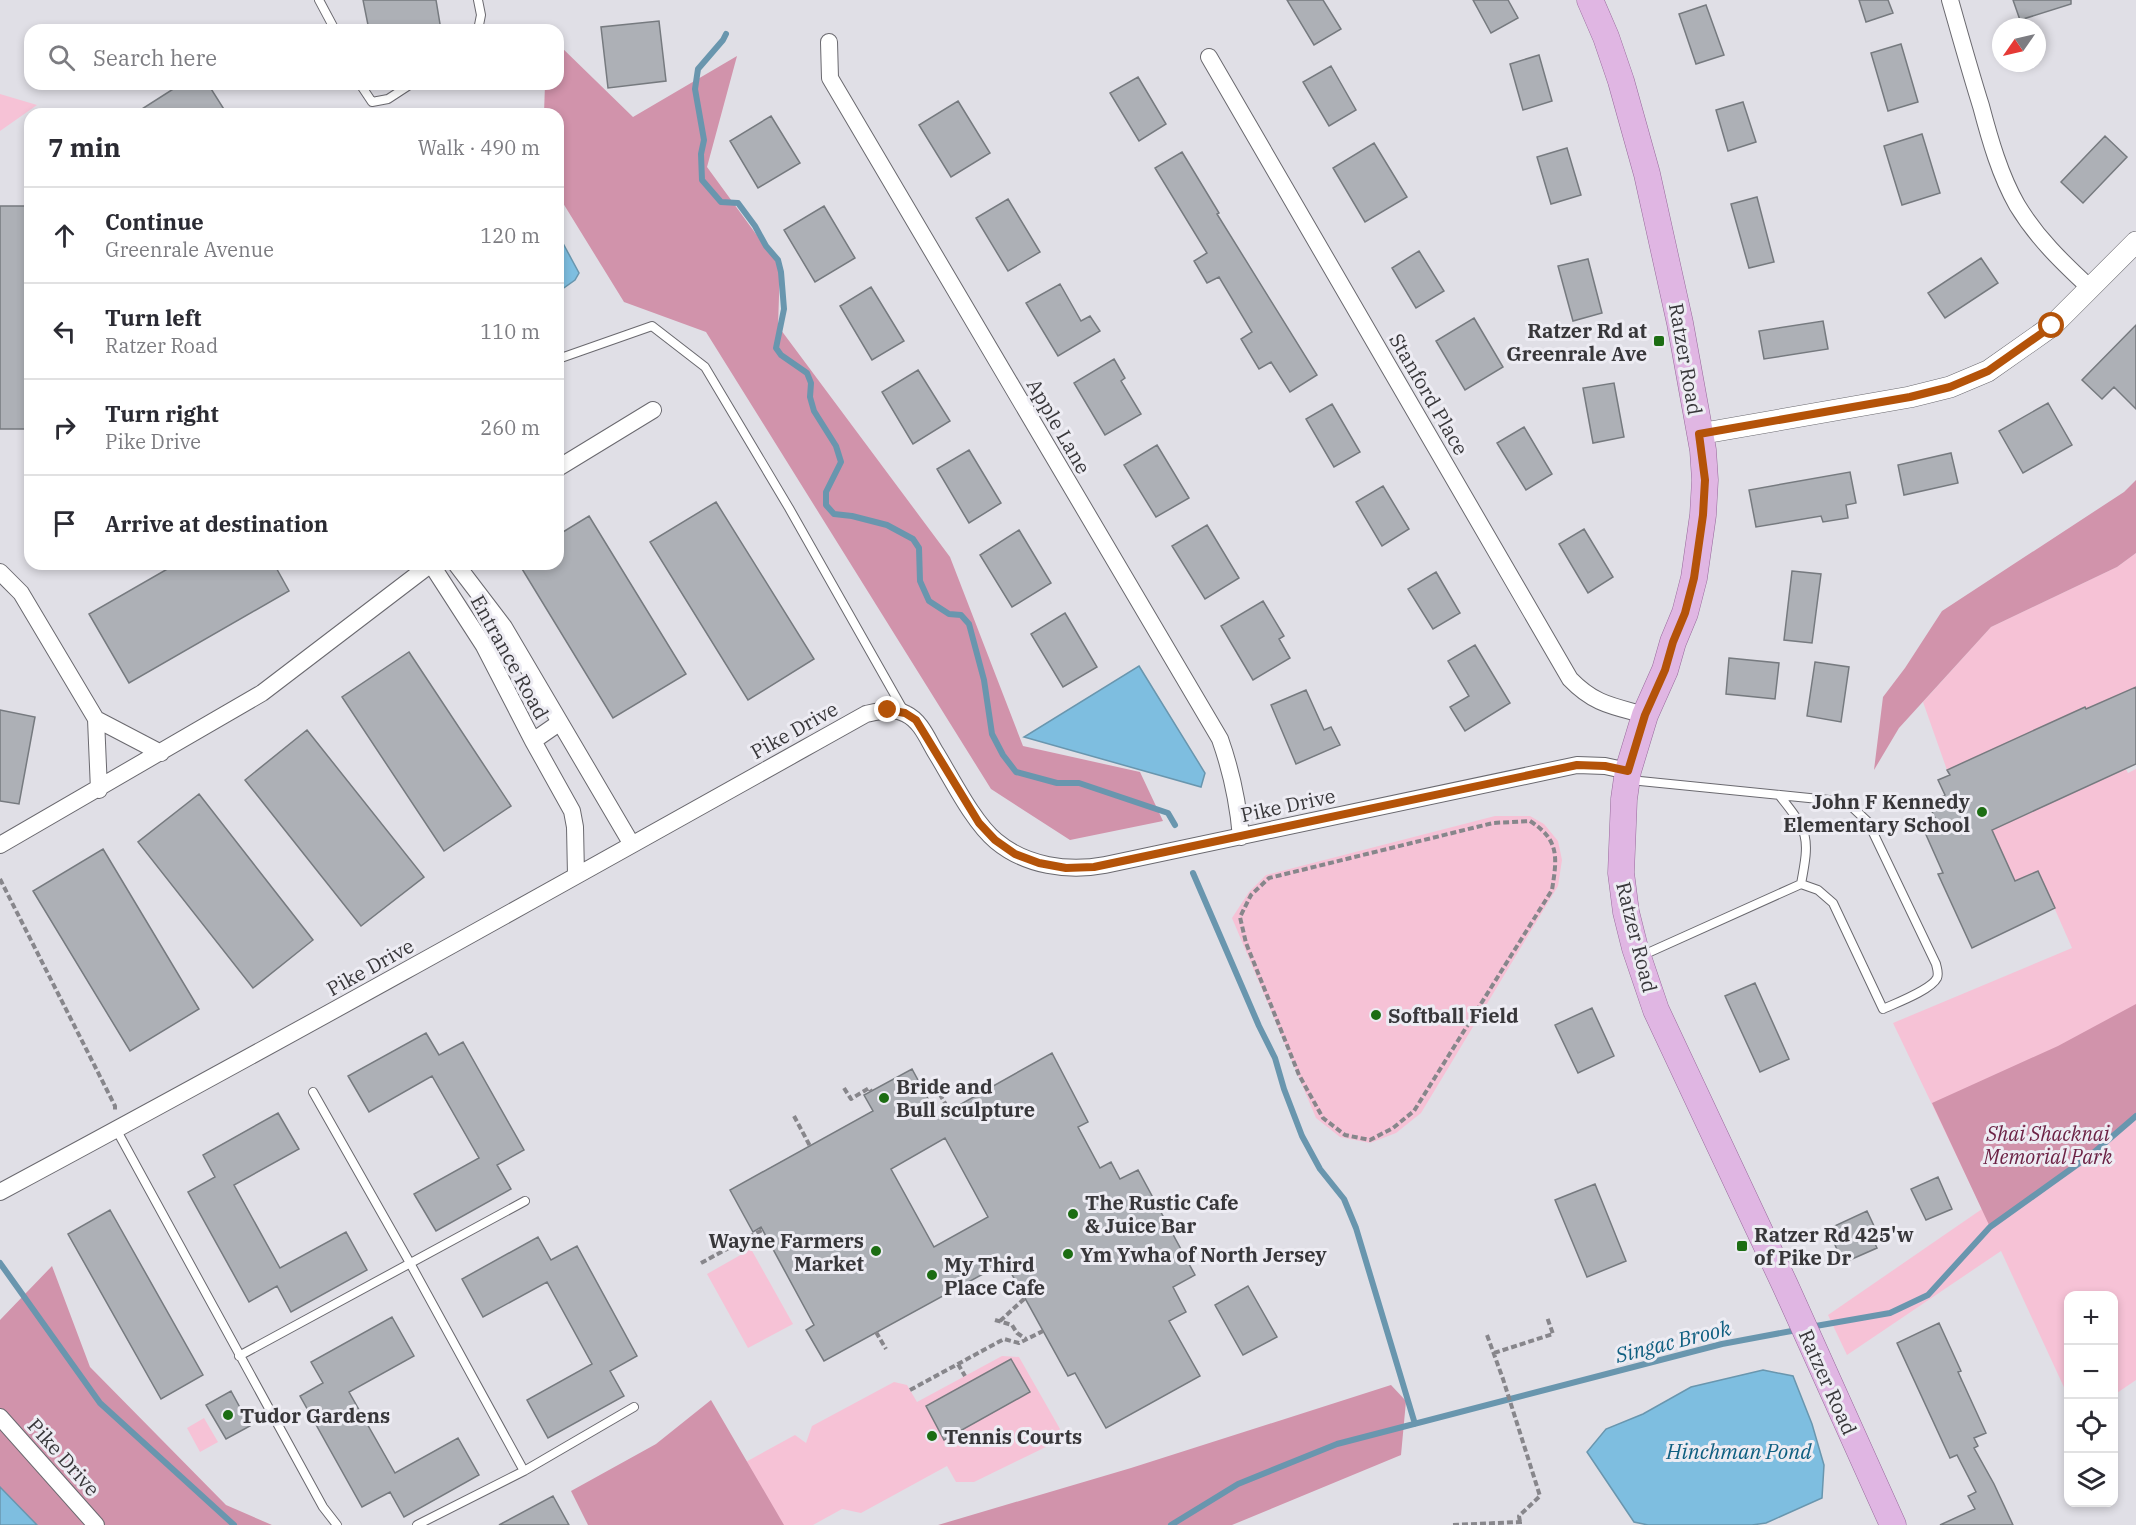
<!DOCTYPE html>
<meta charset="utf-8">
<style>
body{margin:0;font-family:"IBM Plex Serif",serif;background:#f7f7f7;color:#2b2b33}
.controls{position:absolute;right:18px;bottom:18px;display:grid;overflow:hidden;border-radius:12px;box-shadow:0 3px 9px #0003}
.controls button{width:54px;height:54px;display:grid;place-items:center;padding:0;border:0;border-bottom:2px solid #e1e1e2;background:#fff;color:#2b2b33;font:30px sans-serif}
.compass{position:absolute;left:1992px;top:18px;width:54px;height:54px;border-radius:50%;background:#fff;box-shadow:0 3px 9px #0003;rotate:236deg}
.stop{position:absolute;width:18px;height:18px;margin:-14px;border:4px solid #b45309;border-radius:50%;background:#fff}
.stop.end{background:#b45309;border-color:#fff;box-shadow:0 2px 6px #0008}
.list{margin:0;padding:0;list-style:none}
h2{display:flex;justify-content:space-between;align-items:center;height:78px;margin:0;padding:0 24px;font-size:26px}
h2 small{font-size:20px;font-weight:400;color:#7c7c81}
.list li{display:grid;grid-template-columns:39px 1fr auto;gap:18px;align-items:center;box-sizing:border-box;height:96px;padding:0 24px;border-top:2px solid #e1e1e2}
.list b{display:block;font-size:22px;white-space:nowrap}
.list p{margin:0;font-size:20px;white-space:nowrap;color:#7c7c81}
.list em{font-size:20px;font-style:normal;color:#7c7c81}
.icon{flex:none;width:33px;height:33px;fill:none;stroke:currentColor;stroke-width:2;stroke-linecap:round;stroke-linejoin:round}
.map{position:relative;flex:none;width:2136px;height:1525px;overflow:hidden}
.search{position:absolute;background:#fff;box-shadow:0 3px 9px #0003;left:24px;top:24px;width:540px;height:66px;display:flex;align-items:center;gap:15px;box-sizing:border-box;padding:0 21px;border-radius:18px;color:#7c7c81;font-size:22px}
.panel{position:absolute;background:#fff;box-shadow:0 3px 9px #0003;left:24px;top:108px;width:540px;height:462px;border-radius:18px}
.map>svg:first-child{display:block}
.green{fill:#f6c2d6}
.forest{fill:#d193ab}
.water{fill:#7ebee0;stroke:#6996ae;stroke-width:1.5}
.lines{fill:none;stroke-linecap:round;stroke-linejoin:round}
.stream{stroke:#6996ae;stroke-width:6}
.building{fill:#adb0b6;stroke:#767a7f;stroke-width:1.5;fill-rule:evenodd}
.service-casing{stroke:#6a696f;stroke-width:10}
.minor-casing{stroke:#6a696f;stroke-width:18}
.tertiary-casing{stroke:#6a696f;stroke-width:22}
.primary-casing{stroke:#986a9c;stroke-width:27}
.path{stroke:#87868b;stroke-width:4;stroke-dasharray:6 3;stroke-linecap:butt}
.service{stroke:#fff;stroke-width:8}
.minor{stroke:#fff;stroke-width:16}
.tertiary{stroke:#fff;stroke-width:21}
.primary{stroke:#e0b6e3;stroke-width:26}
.route{stroke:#b45309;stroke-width:8}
.poi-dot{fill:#1c6d13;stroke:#edecf3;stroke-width:2}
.labels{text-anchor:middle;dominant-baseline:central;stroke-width:6;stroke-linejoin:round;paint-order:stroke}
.poi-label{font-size:20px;font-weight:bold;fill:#38373a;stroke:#edecf3;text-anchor:start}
.street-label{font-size:20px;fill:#38373a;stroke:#edecf3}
.park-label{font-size:20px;font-style:italic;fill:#6c2245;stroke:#edecf3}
.water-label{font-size:21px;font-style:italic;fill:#0f5f81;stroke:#edecf3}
</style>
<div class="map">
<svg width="2136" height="1525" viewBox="0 0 2136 1525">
<rect width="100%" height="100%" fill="#e0dfe6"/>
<!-- green -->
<path class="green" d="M 0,94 L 37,105 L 0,131 Z
M 2136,553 L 2136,687 L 1947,770 L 1923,702 L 1991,627 L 2117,567 Z
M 2126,769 L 2128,773 L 2136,769 L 2136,1380 L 2114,1395 L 2114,1296 L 2068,1296 L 2068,1396 L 2001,1251 L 1847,1355 L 1828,1315 L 1982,1209 L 1893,1023 L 2072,948 L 2038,871 L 2015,881 L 1992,830 Z
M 1495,816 L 1530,816 L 1544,824 L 1558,841 L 1562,860 L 1558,886 L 1421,1113 L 1396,1133 L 1370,1143 L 1340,1137 L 1316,1118 L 1232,918 L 1249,892 L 1266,875 Z
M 751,1249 L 793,1324 L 748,1348 L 707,1274 Z
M 1002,1356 L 1019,1357 L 1060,1429 L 1050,1445 L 974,1482 L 956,1482 L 947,1466 L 861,1513 L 842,1509 L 813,1525 L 778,1525 L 744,1463 L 795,1435 L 806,1443 L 812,1426 L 894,1382 L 907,1385 L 917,1402 Z
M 204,1418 L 218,1442 L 200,1452 L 187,1428 Z"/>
<!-- forest -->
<path class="forest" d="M 558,44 L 633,117 L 737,56 L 707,167 L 780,267 L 778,326 L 950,557 L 1023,746 L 1140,772 L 1163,821 L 1070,840 L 991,789 L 706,332 L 624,302 L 558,195 L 558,114 L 544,114 L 545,84 L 558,84 Z
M 2136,480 L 2136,553 L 2117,567 L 1991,627 L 1899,728 L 1874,770 L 1883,697 L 1905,668 L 1942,611 L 2124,492 Z
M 2136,1004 L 2136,1116 L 2092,1154 L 1990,1227 L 1932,1103 L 2058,1046 Z
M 52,1266 L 90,1367 L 226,1505 L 272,1525 L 0,1525 L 0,1320 Z
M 1391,1385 L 1406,1401 L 1401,1455 L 1232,1525 L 938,1525 L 1131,1468 Z
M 711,1400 L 784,1525 L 588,1525 L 571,1491 L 656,1444 Z"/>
<!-- water -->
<path class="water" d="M 558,234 L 579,273 L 575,280 L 558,292 Z
M 1139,666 L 1205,773 L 1201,787 L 1024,737 Z
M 1763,1370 L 1793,1376 L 1812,1424 L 1824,1465 L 1822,1498 L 1766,1523 L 1752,1525 L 1648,1525 L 1634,1522 L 1587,1452 L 1606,1429 L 1643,1414 L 1691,1387 Z
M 0,1487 L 37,1525 L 0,1525 Z"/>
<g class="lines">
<!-- stream -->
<path class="stream" d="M 726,34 L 723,40 L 698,69 L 695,89 L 704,140 L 701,154 L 702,180 L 721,202 L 738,203 L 755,226 L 766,246 L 778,260 L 781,272 L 784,309 L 776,348 L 781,355 L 807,373 L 811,383 L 810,397 L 814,411 L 836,446 L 841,462 L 826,492 L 826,505 L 834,514 L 852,516 L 887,525 L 913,539 L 919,548 L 920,581 L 929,601 L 949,614 L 961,615 L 969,624 L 984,680 L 992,734 L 1003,755 L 1016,772 L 1057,783 L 1079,783 L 1168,813 L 1175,825
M 1193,873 L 1259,1026 L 1275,1058 L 1284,1089 L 1302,1136 L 1320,1169 L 1344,1199 L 1356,1228 L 1415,1424
M 0,1263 L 100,1403 L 234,1525
M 1810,1327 L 1890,1313 L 1928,1295 L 1990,1227 L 2092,1154 L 2136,1116
M 1171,1525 L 1238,1484 L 1337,1444 L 1722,1344 L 1797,1330"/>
</g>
<!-- building -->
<path class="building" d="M 363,0 L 436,0 L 441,30 L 369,30 Z
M 1287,0 L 1323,0 L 1341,29 L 1314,45 Z
M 1473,0 L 1508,0 L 1518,18 L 1491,33 Z
M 1859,0 L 1888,0 L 1893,13 L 1866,22 Z
M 2013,0 L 2071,0 L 2071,4 L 2020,20 Z
M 1706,5 L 1724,55 L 1696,64 L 1679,14 Z
M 659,21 L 666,81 L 608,88 L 601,27 Z
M 1901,44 L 1918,102 L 1888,111 L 1871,53 Z
M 1539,55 L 1552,101 L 1523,110 L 1510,64 Z
M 1331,66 L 1356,110 L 1329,126 L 1303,82 Z
M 1138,77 L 1166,124 L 1139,141 L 1110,93 Z
M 181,84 L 208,84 L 227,114 L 134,114 Z
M 958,101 L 990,153 L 951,177 L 919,125 Z
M 1743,102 L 1756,142 L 1728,151 L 1716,110 Z
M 771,116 L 800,163 L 758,188 L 730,141 Z
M 1922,134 L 1940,193 L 1902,205 L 1884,146 Z
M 2105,136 L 2127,157 L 2083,203 L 2061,182 Z
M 1374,143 L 1407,197 L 1365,222 L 1333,168 Z
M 1567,148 L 1581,195 L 1551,204 L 1537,157 Z
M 1182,152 L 1219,213 L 1217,214 L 1317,375 L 1290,392 L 1271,362 L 1259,369 L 1241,339 L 1252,332 L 1219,277 L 1207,283 L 1194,261 L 1207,253 L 1155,168 Z
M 1757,197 L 1774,262 L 1749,268 L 1731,204 Z
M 1008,199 L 1040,252 L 1008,271 L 976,218 Z
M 0,206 L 30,206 L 30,429 L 0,429 Z
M 824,206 L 855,258 L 815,282 L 784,230 Z
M 1419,251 L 1444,291 L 1416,308 L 1392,268 Z
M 1981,258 L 1998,283 L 1945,318 L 1928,293 Z
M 1588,259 L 1602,313 L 1573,321 L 1558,266 Z
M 1060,284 L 1081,321 L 1090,316 L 1100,331 L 1058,356 L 1026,303 Z
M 871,287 L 904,341 L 872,360 L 840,306 Z
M 1474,318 L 1503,367 L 1465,390 L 1436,341 Z
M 1823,321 L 1828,349 L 1764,359 L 1759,331 Z
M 2136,325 L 2136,409 L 2114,387 L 2102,399 L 2082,380 Z
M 1114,359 L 1125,378 L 1121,381 L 1141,414 L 1105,435 L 1074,383 Z
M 918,370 L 950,421 L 913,444 L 882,392 Z
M 1614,383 L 1624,437 L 1593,443 L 1583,388 Z
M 2048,403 L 2072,445 L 2023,473 L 1999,431 Z
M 1332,404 L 1360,452 L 1334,467 L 1306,419 Z
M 1524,427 L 1552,474 L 1526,490 L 1497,443 Z
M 1157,445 L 1189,498 L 1156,517 L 1124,465 Z
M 969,450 L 1001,503 L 969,523 L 937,469 Z
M 1951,453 L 1958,483 L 1904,495 L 1898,465 Z
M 1850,472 L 1856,503 L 1846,505 L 1848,518 L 1823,522 L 1821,516 L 1756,527 L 1749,490 Z
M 1383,486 L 1409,529 L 1382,546 L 1356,502 Z
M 716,502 L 814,659 L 748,700 L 650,542 Z
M 589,516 L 686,674 L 613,718 L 519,564 L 558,564 L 558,535 Z
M 1207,525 L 1239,578 L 1205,599 L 1172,546 Z
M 1584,529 L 1613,577 L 1588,593 L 1559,544 Z
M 1019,530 L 1051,583 L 1012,607 L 980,555 Z
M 176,564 L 274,564 L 289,591 L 129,683 L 89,614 Z
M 1792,571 L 1821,574 L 1812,643 L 1784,640 Z
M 1436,572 L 1460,613 L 1433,629 L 1408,589 Z
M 1263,601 L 1284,636 L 1279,639 L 1290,658 L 1253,680 L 1221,626 Z
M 1065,613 L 1097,667 L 1063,687 L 1031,634 Z
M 1475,645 L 1510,703 L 1465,731 L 1450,707 L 1469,696 L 1448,661 Z
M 409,652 L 511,806 L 444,851 L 342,697 Z
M 1729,658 L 1779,663 L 1775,699 L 1726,694 Z
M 1815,662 L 1849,667 L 1841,722 L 1807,716 Z
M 2136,687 L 2136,764 L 1992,830 L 2015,881 L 2038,871 L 2055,908 L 1972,948 L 1938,874 L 1943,873 L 1923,828 L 1937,822 L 1928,803 L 1945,795 L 1938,780 L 1950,775 L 1947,770 L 2085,707 L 2086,709 Z
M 1306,690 L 1324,730 L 1331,727 L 1340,745 L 1296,764 L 1271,705 Z
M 0,710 L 35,717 L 19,804 L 0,801 Z
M 307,730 L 424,877 L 361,926 L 245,780 Z
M 199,794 L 313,940 L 253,988 L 138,842 Z
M 103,849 L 199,1009 L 130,1051 L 33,891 Z
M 1755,983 L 1789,1059 L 1760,1072 L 1725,996 Z
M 1592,1008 L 1614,1056 L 1578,1073 L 1555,1025 Z
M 426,1033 L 439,1055 L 463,1042 L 524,1150 L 497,1165 L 511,1189 L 436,1231 L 414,1194 L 479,1158 L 432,1076 L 369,1112 L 348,1076 Z
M 1052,1053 L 1088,1122 L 1078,1127 L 1100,1168 L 1111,1162 L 1120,1179 L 1138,1170 L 1195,1275 L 1173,1287 L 1186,1312 L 1169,1321 L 1200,1376 L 1106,1428 L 1075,1373 L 1068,1376 L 1005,1262 L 824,1361 L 806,1330 L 814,1325 L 761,1227 L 753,1232 L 730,1190 L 873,1111 L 864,1095 L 912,1069 L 938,1117 ZM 945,1138 L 988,1217 L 934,1247 L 891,1169 Z
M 278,1113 L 299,1149 L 234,1185 L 280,1268 L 346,1232 L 367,1270 L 291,1312 L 277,1286 L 249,1302 L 188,1192 L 215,1177 L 203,1155 Z
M 1938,1177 L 1952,1209 L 1926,1220 L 1911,1189 Z
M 1595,1184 L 1626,1261 L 1587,1277 L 1555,1200 Z
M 110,1210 L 203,1375 L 161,1399 L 68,1234 Z
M 1867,1211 L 1874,1226 L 1868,1229 L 1877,1248 L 1843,1263 L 1828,1229 Z
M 538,1237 L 551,1260 L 577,1246 L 637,1356 L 610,1371 L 624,1396 L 548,1438 L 527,1400 L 592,1364 L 547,1282 L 483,1317 L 462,1279 Z
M 1248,1286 L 1277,1337 L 1243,1355 L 1215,1305 Z
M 392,1317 L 414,1356 L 349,1392 L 395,1473 L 458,1438 L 479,1475 L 404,1517 L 390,1492 L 362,1507 L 300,1396 L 323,1383 L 311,1362 Z
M 1939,1323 L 1961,1371 L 1958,1372 L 1986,1433 L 1974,1438 L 1978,1446 L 1974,1448 L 1994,1484 L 2013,1525 L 1940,1525 L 1975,1509 L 1968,1496 L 1976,1492 L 1957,1455 L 1950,1458 L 1897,1343 Z
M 1011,1359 L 1030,1392 L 944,1440 L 926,1406 Z
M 231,1391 L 250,1426 L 226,1439 L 206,1405 Z
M 553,1496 L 569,1525 L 499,1525 Z"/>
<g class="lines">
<!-- service casing -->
<g class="service-casing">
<path id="service" d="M 319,0 L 335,30
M 478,30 L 481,15 L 478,0
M 360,84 L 372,102 L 388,99 L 411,84
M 558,359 L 652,326 L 705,367 L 789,508 L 905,713
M 1630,780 L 1839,801 L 1851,806 L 1868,822 L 1936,964 C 1937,969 1939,973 1937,978 C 1931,990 1896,1003 1883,1009 L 1833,903 L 1818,890 L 1801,884 L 1641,956
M 1779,795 C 1809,832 1810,837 1801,884
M 313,1092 L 410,1263 L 524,1471
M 116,1129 L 323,1507 L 337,1525
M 239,1356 L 525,1201
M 417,1525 L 524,1471 L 634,1407"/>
</g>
<!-- minor casing -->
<g class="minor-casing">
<path id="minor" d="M 1950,0 C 1960,35 1970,71 1981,106 C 1990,140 2000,175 2017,205 C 2037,238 2062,262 2090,288
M 829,42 L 830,78 L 1220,739 C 1232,773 1238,801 1241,837
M 1209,57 L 1570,679 C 1594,704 1612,706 1645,715
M 558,468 L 653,410
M 456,564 L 504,627 L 631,843
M 0,572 L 21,593 L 96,719 L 99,790
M 96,719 L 161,753
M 533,741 L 559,723
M 0,845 L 262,693 L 431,564 L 484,646 L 533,741 L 572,811 L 575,827 L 576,875
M 0,1192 C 291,1036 578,875 866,714 C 879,711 893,707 906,714 C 921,721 928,740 936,753 C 952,779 973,822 996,841 C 1026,866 1068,872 1105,865 L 1577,765 L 1605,766 L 1628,771
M 0,1417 L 96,1525"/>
</g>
<!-- tertiary casing -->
<g class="tertiary-casing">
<path id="tertiary" d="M 1699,434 L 1910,397 L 1950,387 L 1988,371 L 2052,326 L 2136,242"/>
</g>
<!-- primary casing -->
<g class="primary-casing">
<path id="primary" d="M 1590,0 L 1606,37 L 1621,81 L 1647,174 L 1680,323 L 1703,450 L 1705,480 L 1703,515 L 1694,578 L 1685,613 L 1673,642 L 1665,670 L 1645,715 L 1628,771 L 1624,799 L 1621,873 L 1626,912 L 1635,948 L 1656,1010 L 1785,1285 L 1893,1525"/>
</g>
<!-- path -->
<path class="path" d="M 1530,821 C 1560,840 1557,858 1552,890 L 1414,1111 L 1393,1128 L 1370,1140 L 1345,1135 L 1323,1118 L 1299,1075 L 1246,943 L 1240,917 L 1251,895 L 1269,878 L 1493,823 Z
M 0,879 L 115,1106 L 115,1110
M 935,1086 L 949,1110
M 844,1088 L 851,1099 L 869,1088 L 871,1091
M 794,1116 L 810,1146
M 701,1263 L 762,1230
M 995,1320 L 1012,1325 L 1017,1333 L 1026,1339
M 1000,1321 L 1025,1298
M 876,1332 L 886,1349
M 1487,1335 L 1503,1379 L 1540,1496 L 1519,1516 L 1520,1522
M 1494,1353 L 1553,1334 L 1547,1317
M 958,1364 L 965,1376
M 910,1390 L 1004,1339 L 1019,1343 L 1043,1331
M 1453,1525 L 1520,1522 L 1520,1525"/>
<!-- service -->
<use href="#service" class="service"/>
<!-- minor -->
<use href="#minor" class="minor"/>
<!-- tertiary -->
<use href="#tertiary" class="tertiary"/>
<!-- primary -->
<use href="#primary" class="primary"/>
</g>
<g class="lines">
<!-- route -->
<path class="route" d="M 888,710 L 905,713 L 916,720 L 979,823 L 995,840 L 1015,854 L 1039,863 L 1066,868 L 1094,867 L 1577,765 L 1605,766 L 1628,771 L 1645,715 L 1665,670 L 1673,642 L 1685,613 L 1694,578 L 1703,515 L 1705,480 L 1699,434 L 1910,397 L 1950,387 L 1988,371 L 2052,326"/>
</g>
<!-- markers -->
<g class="poi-dot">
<rect x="1653" y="335" width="12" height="12" rx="3"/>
<circle cx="1982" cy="812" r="6"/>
<circle cx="1376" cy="1015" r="6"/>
<circle cx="884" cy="1098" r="6"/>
<circle cx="1073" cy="1214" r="6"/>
<rect x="1736" y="1240" width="12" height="12" rx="3"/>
<circle cx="876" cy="1251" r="6"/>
<circle cx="1068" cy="1254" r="6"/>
<circle cx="932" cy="1275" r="6"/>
<circle cx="228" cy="1415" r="6"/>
<circle cx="932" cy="1436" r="6"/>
</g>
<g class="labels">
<!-- poi labels -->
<g class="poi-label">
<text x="1647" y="330" text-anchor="end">Ratzer Rd at<tspan x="1647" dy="23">Greenrale Ave</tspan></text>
<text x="1970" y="801" text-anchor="end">John F Kennedy<tspan x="1970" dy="23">Elementary School</tspan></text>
<text x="1388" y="1015">Softball Field</text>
<text x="896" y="1086">Bride and<tspan x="896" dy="23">Bull sculpture</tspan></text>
<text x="1085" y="1202">The Rustic Cafe<tspan x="1085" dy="23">&amp; Juice Bar</tspan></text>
<text x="1754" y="1234">Ratzer Rd 425'w<tspan x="1754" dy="23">of Pike Dr</tspan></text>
<text x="864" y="1240" text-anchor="end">Wayne Farmers<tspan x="864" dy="23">Market</tspan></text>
<text x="1080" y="1254">Ym Ywha of North Jersey</text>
<text x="944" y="1264">My Third<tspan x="944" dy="23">Place Cafe</tspan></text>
<text x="240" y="1415">Tudor Gardens</text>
<text x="944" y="1436">Tennis Courts</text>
</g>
<!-- street labels -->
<g class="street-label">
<text transform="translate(1686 359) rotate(80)">Ratzer Road</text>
<text transform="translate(1429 394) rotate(60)">Stanford Place</text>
<text transform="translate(1059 426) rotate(60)">Apple Lane</text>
<text transform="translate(510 657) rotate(61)">Entrance Road</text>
<text transform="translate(794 730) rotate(-29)">Pike Drive</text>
<text transform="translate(1288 805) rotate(-12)">Pike Drive</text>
<text transform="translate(1637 937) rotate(76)">Ratzer Road</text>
<text transform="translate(370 967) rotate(-29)">Pike Drive</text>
<text transform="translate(1828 1382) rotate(66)">Ratzer Road</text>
<text transform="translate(64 1457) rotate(48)">Pike Drive</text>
</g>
<!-- park labels -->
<g class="park-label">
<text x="2048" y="1133">Shai Shacknai<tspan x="2048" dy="23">Memorial Park</tspan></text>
</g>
<!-- water labels -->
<g class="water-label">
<text transform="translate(1673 1341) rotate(-14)">Singac Brook</text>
<text x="1739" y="1451">Hinchman Pond</text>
</g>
</g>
</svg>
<div class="controls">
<button>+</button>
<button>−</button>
<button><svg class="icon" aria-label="locate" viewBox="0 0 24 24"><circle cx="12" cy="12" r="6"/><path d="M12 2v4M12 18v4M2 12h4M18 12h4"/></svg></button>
<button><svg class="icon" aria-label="layers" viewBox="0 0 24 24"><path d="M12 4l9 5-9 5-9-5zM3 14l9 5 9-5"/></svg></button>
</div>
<svg class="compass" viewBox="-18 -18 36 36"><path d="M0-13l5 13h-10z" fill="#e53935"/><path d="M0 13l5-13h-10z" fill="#7c7c81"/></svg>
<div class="stop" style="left:2052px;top:326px"></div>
<div class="stop end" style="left:888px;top:710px"></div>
<div class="search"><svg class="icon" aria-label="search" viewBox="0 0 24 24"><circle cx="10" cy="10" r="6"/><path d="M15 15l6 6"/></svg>Search here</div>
<section class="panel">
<h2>7 min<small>Walk · 490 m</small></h2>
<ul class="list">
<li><svg class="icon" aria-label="ahead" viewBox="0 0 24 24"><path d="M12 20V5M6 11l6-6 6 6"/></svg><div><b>Continue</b><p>Greenrale Avenue</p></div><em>120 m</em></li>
<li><svg class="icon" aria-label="left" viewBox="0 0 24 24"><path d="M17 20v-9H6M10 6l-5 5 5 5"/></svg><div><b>Turn left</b><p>Ratzer Road</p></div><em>110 m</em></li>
<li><svg class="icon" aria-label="right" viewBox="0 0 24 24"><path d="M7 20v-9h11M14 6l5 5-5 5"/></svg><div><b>Turn right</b><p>Pike Drive</p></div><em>260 m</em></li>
<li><svg class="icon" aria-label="arrive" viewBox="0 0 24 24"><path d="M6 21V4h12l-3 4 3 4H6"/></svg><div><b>Arrive at destination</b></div></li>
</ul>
</section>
</div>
